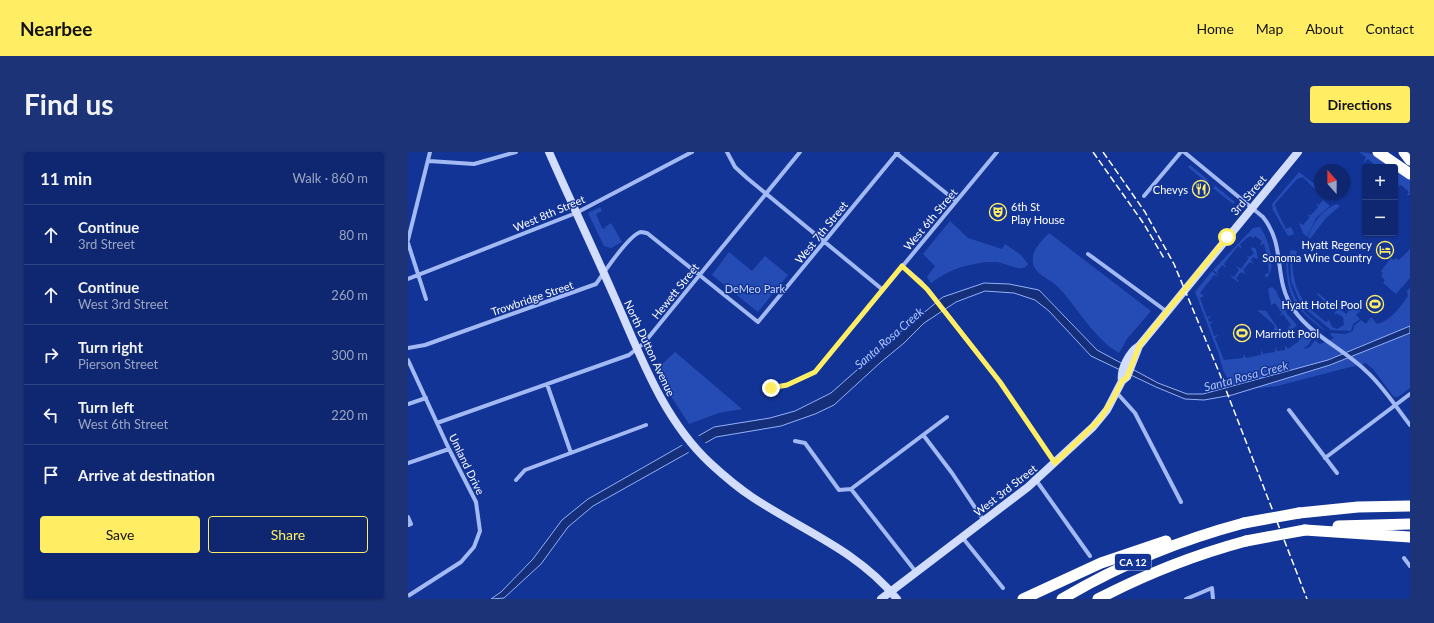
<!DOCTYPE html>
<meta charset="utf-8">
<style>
body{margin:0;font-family:Lato,sans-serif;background:#1c3378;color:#f1f3f6}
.controls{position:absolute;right:12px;top:12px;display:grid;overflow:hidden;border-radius:4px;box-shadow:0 1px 3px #0004}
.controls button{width:36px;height:36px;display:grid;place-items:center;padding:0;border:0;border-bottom:1px solid #2e4483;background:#0e2770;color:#f1f3f6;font:20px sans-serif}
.compass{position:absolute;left:906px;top:12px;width:36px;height:36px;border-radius:50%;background:#0e2770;box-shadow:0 1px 3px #0004;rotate:339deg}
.stop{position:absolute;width:12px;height:12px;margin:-9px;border:3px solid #ffee64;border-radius:50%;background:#fff}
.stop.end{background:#ffee64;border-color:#fff;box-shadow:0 1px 4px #0008}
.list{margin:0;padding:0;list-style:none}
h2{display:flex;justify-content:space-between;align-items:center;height:52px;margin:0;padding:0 16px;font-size:17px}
h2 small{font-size:13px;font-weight:400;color:#9ba5c3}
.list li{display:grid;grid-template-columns:26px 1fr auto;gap:12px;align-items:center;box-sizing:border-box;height:60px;padding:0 16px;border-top:1px solid #2e4483}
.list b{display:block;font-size:15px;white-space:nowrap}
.list p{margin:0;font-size:13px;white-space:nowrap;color:#9ba5c3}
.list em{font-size:13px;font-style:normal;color:#9ba5c3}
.actions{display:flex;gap:8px;padding:12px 16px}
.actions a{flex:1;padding:9px 0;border:1px solid #ffee64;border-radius:4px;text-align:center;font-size:14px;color:#ffee64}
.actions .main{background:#ffee64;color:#111}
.icon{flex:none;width:22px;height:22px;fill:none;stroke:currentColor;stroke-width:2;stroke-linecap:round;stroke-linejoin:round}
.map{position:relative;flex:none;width:1002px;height:447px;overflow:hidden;border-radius:4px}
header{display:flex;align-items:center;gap:24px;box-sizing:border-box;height:56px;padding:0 20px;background:#ffee64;color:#111}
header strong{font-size:19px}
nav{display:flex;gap:22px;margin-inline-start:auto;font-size:14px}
.intro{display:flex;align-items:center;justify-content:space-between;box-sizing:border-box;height:96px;padding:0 24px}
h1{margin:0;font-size:28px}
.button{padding:10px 18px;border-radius:4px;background:#ffee64;color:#111;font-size:14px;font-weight:700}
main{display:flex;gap:24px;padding:0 24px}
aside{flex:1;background:#0e2770;border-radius:4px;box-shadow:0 1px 3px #0004}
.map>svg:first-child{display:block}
.green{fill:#254cb5}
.water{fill:#152f7a;stroke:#94b0f6}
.pier{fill:#123496}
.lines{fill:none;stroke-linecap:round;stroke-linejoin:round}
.minor{stroke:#a2b9f3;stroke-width:4}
.secondary{stroke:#d2ddfd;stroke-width:8}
.motorway{stroke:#fff;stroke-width:11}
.rail{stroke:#fff;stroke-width:1.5;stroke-dasharray:7 3;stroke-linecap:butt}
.motorway-bridge{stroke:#fff;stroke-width:11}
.route{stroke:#ffee64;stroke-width:5}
.labels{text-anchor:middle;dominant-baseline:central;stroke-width:3;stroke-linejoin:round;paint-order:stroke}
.shield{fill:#123496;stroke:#b8c2e0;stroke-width:1}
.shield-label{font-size:10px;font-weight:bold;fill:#fff}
.poi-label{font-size:11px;fill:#fff;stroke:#123496;text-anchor:end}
.street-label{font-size:11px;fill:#fff;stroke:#123496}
.park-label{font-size:11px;fill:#cad8fd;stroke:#123496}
.water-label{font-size:12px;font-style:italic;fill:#afc4fa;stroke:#123496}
</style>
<header>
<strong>Nearbee</strong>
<nav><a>Home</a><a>Map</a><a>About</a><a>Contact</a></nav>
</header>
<div class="intro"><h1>Find us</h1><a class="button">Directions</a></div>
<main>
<aside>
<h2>11 min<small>Walk · 860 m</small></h2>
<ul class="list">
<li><svg class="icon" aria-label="ahead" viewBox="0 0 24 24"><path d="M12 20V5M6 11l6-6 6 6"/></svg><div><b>Continue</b><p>3rd Street</p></div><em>80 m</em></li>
<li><svg class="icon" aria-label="ahead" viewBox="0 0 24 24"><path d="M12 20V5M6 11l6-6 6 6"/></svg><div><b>Continue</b><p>West 3rd Street</p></div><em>260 m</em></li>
<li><svg class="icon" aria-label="right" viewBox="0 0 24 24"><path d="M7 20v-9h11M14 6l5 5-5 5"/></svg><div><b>Turn right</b><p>Pierson Street</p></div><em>300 m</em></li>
<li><svg class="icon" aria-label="left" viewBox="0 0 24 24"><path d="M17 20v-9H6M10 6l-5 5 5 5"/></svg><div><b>Turn left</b><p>West 6th Street</p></div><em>220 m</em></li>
<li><svg class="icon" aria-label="arrive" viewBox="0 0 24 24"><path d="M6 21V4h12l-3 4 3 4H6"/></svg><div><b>Arrive at destination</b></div></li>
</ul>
<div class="actions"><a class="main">Save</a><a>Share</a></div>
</aside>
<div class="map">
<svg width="1002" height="447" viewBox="0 0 1002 447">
<rect width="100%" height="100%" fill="#123496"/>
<!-- green -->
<path class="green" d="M 951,0 C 970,0 988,15 1002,26 L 1002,42 L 1000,44 L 999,43 L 1001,40 L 993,33 L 989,35 L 991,32 L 987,28 L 987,15 L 969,15 L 960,7 L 955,11 L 958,5 Z
M 782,13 L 827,50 L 825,52 L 805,36 L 807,34 L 801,29 L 799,31 L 780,15 Z
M 891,20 L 910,35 L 907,37 L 895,25 L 889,27 L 867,52 L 869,59 L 878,77 L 883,75 L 886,82 L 880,84 L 865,58 L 864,52 Z
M 915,48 L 922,54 L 908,66 L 899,85 L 895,81 L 891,71 L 895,73 L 902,65 L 899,62 L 903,63 L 910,55 L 908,51 L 911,53 Z
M 928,52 L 932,54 L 918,66 L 902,87 L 900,85 C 905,70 914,59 928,52 Z
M 192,55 L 194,59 L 188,62 L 194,76 L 198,77 L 197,75 L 203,71 L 214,90 L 203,96 L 196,94 L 180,61 Z
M 542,69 L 560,86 L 594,97 L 597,92 L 613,103 L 620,112 C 615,122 598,111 589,110 C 566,109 541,117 523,131 L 519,125 L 527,114 L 515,102 Z
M 852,75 C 859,84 867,109 862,120 C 862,122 860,123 860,125 L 857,125 L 857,122 L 861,121 L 860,110 L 856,109 L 860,107 L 856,92 L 852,93 L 854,89 L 847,84 L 845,86 L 842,84 L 832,92 L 834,97 L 830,94 L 816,112 L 819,116 L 814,113 L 809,120 L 812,124 L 805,118 L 845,76 Z
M 641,81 L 743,159 L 719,187 L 711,201 C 684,185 670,155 648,133 C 640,126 626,122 625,110 C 623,98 634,89 641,81 Z
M 845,95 L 848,97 L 850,107 L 845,105 L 843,108 L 846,112 L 842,110 L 835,118 L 838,122 L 833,120 L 828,126 L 831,129 L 830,130 L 821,123 L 826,125 L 831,118 L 828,114 L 833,117 L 841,106 L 838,103 L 842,105 L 846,101 L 843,97 Z
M 1002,97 L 1002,126 L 988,142 L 975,131 L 977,128 L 973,124 L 975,121 L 973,119 L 983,106 L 986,108 L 988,106 L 991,108 Z
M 882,98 L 889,99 L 888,104 L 884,104 C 885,138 892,150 918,170 L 921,168 L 924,175 L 929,177 L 936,173 L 935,165 L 930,162 L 926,162 L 928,159 L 920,152 L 916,155 L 918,151 L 909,142 L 910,141 L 930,158 L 931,156 L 938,162 L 946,152 L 954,157 L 948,163 L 952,167 L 945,172 L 943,179 L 923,178 L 896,156 L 891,148 L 883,129 Z
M 321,100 L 344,119 L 357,104 L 380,123 L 350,160 L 304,123 Z
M 878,109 L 880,109 C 880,131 885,149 902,165 C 907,170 914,174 917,179 C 888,157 879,148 878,109 Z
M 804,119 L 811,125 L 806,123 L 792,141 L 796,144 L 792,146 L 799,165 L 804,164 L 800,167 L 801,170 L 805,169 L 802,172 L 806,184 L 811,183 L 807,186 L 816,208 L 835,206 L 836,202 L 838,206 L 853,203 L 853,198 L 855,202 L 867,200 L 867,195 L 869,199 L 877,198 L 877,193 L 880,197 L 891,189 L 889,185 L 895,179 L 904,186 L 901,192 L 895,197 L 902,195 L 907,188 L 912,192 L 926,186 L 922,182 L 923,181 L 937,182 L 945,179 L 946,174 L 953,168 L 958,172 L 963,165 L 969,172 C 984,168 991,156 1000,144 L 999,139 L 1002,135 L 1002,236 L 990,245 L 986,245 L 965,217 L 958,211 L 869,234 L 826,239 L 815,218 L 810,200 L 787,140 Z
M 864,135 L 868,139 L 879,162 L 889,173 L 882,179 L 879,177 L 883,173 L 875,162 L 870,165 L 874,161 L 867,151 L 863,153 L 860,137 Z
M 849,158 L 858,159 L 874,182 L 866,184 L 864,182 L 867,174 Z
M 267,200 L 334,257 L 311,261 L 281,272 L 255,232 L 249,217 Z"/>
<!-- water -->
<path class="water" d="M 576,131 L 601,132 L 631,138 L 689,198 L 750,231 L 779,242 L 795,242 L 920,208 L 1002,174 L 1002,181 L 922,213 L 824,243 L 796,248 L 777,247 L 748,235 L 683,204 L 641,159 L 627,148 L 606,141 L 577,139 L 548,150 L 516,171 L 496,191 L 473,210 L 426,253 L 407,262 L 373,274 L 308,285 L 185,354 L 160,375 L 133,412 L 96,446 L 83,447 L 93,440 L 125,407 L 154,368 L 180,347 L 306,275 L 362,266 L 387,259 L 423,241 L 485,186 L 535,145 Z"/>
<!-- pier -->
<path class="pier" d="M 289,282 L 299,293 L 282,302 L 272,291 Z"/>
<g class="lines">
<!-- minor -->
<path class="minor" d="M 319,0 L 327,15 L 339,26 L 475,138
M 776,0 L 855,65 C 879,95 864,127 886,158 C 904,184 936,197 958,219 C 975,234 988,255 1002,273
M 488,1 L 548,49
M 21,9 L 66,12 L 108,0
M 736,44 L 773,0
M 0,88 L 22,0
M 0,91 L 18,147
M 680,102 L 758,159
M 494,114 L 513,130 L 523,142 L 592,230 L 647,311
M 0,127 L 168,61 L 284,0
M 0,196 L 17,193 L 188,132 C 195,122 221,82 233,80 C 235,80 237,81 239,81 L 350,170 L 490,0
M 0,208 L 41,297 L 68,350 L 72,379 L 66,395 L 53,410 L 0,444
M 139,232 L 163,301
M 363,236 L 379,233 L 407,220 L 589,0
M 709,241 L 727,261 L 773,350
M 0,252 L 18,246
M 881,258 L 929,321
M 29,271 L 221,203 L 236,191 L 392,0
M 516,284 L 544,321 L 576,369
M 387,289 L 397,291 L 431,338 L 443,337 L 508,420
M 917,306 L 1002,242
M 0,311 L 41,297
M 108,328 L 117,318 L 238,273
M 628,328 L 682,404
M 443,337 L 539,265
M 0,365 L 3,372 L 0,373
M 554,385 L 595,436
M 996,406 L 1002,414
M 778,447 L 804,436 L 805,447"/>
<!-- secondary -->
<path class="secondary" d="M 141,0 C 162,48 185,96 206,144 C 232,202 254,266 302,311 C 315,323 329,335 344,345 C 395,379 449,398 489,447
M 714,229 C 712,218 721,200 731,194 L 890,0
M 473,447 L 620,335 L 685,275 L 699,258 L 714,229 L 719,225 L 731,194"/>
<!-- motorway -->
<path class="motorway" d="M 970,0 L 1002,22
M 996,0 L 1002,8
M 891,361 L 950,355 L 1002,354
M 930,374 L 1002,372
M 897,378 L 1002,385
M 615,447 L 693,411 L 758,389
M 654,447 C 711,413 772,388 836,371
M 690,447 C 738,422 786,403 838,389"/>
<!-- rail -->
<path class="rail" d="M 685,0 L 736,72 L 757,108
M 695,0 L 737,60 L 766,112 L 811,220 L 899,447"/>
<!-- motorway-bridge -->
<path class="motorway-bridge" d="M 836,371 L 891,361
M 838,389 L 897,378"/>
</g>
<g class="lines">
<!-- route -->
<path class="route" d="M 363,236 L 379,233 L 407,220 L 494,114 L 519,137 L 592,230 L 647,311 L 692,267 L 706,245 L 714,229 L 719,225 L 731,194 L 819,85"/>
</g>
<!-- icons -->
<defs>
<g id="restaurant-ring" transform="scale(0.9)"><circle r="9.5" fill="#123496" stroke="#ffee64" stroke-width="1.5"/><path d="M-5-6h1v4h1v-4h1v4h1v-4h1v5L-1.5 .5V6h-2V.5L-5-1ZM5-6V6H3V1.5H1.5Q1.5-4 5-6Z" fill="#ffee64"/></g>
<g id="theatre-ring" transform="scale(0.9)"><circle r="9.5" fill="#123496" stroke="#ffee64" stroke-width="1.5"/><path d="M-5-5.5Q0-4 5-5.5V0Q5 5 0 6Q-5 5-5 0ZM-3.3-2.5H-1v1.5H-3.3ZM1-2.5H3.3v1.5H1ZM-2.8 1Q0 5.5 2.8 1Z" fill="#ffee64"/></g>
<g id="hotel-ring" transform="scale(0.9)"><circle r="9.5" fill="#123496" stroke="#ffee64" stroke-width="1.5"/><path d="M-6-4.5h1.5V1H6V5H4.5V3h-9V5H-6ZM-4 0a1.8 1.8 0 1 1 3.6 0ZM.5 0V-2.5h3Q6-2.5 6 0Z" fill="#ffee64"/></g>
<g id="stadium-ring" transform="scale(0.9)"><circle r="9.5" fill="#123496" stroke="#ffee64" stroke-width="1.5"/><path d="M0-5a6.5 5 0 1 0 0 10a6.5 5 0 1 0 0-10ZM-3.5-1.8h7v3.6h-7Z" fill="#ffee64"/></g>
</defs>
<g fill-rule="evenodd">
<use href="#restaurant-ring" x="793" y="37"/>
<use href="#theatre-ring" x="590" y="60"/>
<use href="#hotel-ring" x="977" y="98"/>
<use href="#stadium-ring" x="967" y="152"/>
<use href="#stadium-ring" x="834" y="181"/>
</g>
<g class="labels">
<!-- shield labels -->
<rect class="shield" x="707" y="402" width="36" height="16" rx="3"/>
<g class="shield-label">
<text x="725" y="410">CA 12</text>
</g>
<!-- poi labels -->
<g class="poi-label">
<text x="780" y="37">Chevys</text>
<text x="603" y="54" text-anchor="start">6th St<tspan x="603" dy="13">Play House</tspan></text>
<text x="964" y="92">Hyatt Regency<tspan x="964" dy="13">Sonoma Wine Country</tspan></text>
<text x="954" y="152">Hyatt Hotel Pool</text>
<text x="847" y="181" text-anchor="start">Marriott Pool</text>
</g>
<!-- street labels -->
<g class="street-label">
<text transform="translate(840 43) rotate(-50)">3rd Street</text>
<text transform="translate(141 61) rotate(-23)">West 8th Street</text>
<text transform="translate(522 67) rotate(-50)">West 6th Street</text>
<text transform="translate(413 80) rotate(-51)">West 7th Street</text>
<text transform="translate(267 139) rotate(-51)">Hewett Street</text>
<text transform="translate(124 146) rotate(-19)">Trowbridge Street</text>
<text transform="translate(242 196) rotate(65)">North Dutton Avenue</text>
<text transform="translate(59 312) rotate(64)">Umland Drive</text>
<text transform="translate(597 338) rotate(-38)">West 3rd Street</text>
</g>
<!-- park labels -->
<g class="park-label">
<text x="347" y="136">DeMeo Park</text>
</g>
<!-- water labels -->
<g class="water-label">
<text transform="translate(481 186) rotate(-41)">Santa Rosa Creek</text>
<text transform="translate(838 224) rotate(-15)">Santa Rosa Creek</text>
</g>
</g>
</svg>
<div class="controls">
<button>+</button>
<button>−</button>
</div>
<svg class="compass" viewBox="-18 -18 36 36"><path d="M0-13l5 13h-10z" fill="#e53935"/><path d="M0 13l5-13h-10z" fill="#9ba5c3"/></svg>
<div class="stop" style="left:819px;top:85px"></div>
<div class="stop end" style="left:363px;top:236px"></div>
</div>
</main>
